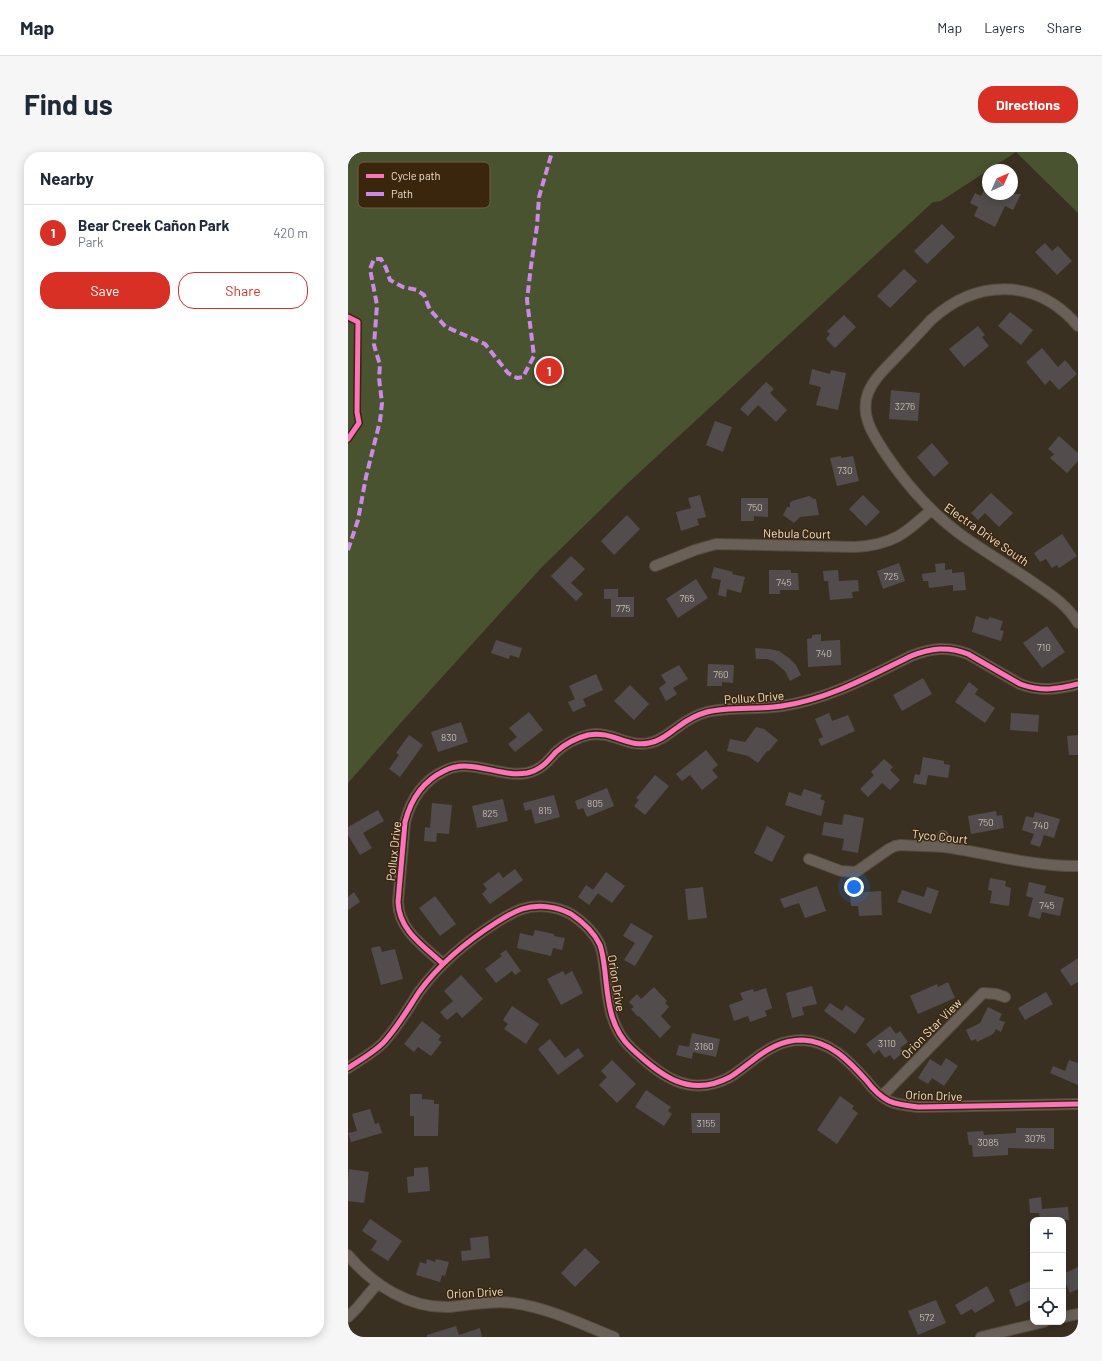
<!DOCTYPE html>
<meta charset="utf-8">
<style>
body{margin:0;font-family:Barlow,sans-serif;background:#f6f6f7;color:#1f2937}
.controls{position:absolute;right:12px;bottom:12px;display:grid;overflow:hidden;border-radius:8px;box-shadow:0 2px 10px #0003}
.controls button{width:36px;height:36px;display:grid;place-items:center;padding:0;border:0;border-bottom:1px solid #e0e1e3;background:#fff;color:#1f2937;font:20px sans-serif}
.compass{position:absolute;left:634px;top:12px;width:36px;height:36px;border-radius:50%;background:#fff;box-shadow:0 2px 10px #0003;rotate:45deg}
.you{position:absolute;left:506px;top:735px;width:14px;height:14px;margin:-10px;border:3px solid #fff;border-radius:50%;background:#1a73e8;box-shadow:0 0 0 6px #1a73e833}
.badge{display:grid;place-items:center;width:26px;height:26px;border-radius:50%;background:#d93025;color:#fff;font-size:13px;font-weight:700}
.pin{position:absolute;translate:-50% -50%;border:2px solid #fff;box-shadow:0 1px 4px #0006}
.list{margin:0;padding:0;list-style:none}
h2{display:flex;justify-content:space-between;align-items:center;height:52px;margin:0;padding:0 16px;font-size:17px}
h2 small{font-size:13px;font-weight:400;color:#747a83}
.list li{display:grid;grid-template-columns:26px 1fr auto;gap:12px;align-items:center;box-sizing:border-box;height:56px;padding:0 16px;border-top:1px solid #e0e1e3}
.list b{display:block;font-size:15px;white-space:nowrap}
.list p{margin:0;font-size:13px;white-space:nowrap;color:#747a83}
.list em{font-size:13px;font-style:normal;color:#747a83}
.actions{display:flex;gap:8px;padding:12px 16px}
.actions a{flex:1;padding:9px 0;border:1px solid #d93025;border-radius:16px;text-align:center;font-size:14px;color:#d93025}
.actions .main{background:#d93025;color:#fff}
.icon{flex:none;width:22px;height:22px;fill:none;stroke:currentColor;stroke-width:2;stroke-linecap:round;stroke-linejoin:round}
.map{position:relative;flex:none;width:730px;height:1185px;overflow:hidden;border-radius:16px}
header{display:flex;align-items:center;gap:24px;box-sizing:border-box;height:56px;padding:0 20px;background:#fff;border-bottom:1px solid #e0e1e3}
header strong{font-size:19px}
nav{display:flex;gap:22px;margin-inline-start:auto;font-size:14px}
.intro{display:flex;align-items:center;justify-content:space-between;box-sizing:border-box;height:96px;padding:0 24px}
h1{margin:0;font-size:28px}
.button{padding:10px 18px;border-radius:16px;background:#d93025;color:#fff;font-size:14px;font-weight:700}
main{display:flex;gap:24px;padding:0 24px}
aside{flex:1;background:#fff;border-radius:16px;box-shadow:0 2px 10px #0003}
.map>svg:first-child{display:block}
.green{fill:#4a5330}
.building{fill:#524d4c}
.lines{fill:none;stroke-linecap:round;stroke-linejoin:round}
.minor-casing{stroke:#554c40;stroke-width:12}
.minor{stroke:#696057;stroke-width:10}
.quiet{stroke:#ca8be6;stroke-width:4;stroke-dasharray:8 4;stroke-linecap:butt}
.cycleway-casing{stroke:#3a260c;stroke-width:8}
.cycleway{stroke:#fb73b8;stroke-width:5}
.labels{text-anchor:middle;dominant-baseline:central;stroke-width:3;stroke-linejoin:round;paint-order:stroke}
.number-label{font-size:10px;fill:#c6bbb0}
.street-label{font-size:12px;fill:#ede0d1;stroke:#3a260c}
.key{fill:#3a260c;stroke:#705e47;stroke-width:1}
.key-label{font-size:11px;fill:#ede0d1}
</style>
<header>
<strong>Map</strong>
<nav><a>Map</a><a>Layers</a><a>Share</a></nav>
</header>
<div class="intro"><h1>Find us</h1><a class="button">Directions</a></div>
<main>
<aside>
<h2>Nearby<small></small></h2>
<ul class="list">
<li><span class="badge">1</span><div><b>Bear Creek Cañon Park</b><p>Park</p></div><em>420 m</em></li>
</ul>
<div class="actions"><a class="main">Save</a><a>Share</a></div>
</aside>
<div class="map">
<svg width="730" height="1185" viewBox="0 0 730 1185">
<rect width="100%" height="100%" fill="#3a3022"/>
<!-- green -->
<path class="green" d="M 0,0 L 730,0 L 730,61 L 668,0 L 593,49 L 585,50 L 281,330 L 194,415 L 57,566 L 0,631 Z"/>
<!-- building -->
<path class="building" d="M 640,30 L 640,42 L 673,42 L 665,58 L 657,54 L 647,75 L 626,64 L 630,55 L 622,51 L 627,41 L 633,44 Z
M 594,72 L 607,85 L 579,112 L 566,99 Z
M 697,91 L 704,99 L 710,94 L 724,109 L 709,123 L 687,100 Z
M 556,117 L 569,129 L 542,156 L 529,144 Z
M 662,160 L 685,178 L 673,193 L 650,174 Z
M 496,163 L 508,175 L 487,196 L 478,187 L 482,182 L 479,179 Z
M 630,174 L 637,183 L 634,185 L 641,194 L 616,215 L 601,197 Z
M 694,196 L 710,215 L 717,208 L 729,222 L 711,238 L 702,228 L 697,233 L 678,210 Z
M 464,217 L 482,222 L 483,218 L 498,221 L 490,258 L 468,253 L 473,235 L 461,232 Z
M 418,230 L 426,237 L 422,241 L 439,258 L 428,270 L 410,253 L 400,264 L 392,257 Z
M 543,238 L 572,241 L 570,269 L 541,267 Z
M 367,269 L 384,275 L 375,300 L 358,293 Z
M 711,284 L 730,301 L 730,309 L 719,321 L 702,306 L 706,302 L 700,297 Z
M 584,291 L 601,311 L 586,325 L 569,305 Z
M 493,304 L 493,306 L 505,304 L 511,329 L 489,334 L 482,306 Z
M 643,341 L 665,361 L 651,375 L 637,361 L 630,368 L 623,361 Z
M 352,343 L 358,365 L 349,367 L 351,373 L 333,379 L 328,360 L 343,356 L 340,346 Z
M 515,343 L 532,360 L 518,374 L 501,357 Z
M 461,344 L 466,347 L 468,347 L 471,363 L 452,365 L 446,371 L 435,363 L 439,355 L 442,355 L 442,351 L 444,349 Z
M 393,346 L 420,346 L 420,365 L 406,364 L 406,369 L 393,369 Z
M 279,363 L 292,377 L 266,403 L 253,389 Z
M 714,382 L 729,404 L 711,416 L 709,413 L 704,416 L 698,407 L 692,410 L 686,401 Z
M 223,404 L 237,417 L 223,431 L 235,442 L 228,449 L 203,424 Z
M 551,411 L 557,429 L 535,437 L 529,419 Z
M 597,411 L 597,418 L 604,417 L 604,421 L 616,420 L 618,438 L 605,439 L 605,433 L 581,436 L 580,429 L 575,429 L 574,422 L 588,420 L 587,412 Z
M 366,415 L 385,420 L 384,422 L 397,425 L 393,441 L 379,437 L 378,445 L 370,443 L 373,428 L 363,426 Z
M 421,418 L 443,418 L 443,421 L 450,421 L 451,438 L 432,438 L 432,442 L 421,442 Z
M 490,418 L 491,429 L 510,428 L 511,439 L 504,440 L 505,446 L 482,448 L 480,429 L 476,429 L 475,419 Z
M 348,427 L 360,446 L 330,466 L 318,447 Z
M 256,437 L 270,437 L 270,445 L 286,445 L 286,465 L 263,465 L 263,447 L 256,447 Z
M 628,464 L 640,468 L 641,465 L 655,469 L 652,478 L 656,479 L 653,489 L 624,480 Z
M 699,474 L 717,500 L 694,516 L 675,491 Z
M 473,482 L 473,489 L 492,488 L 493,513 L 460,515 L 459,487 L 464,486 L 464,483 Z
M 148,488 L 174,496 L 171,506 L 162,503 L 161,507 L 143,501 Z
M 407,496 L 421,497 L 431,499 L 441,506 L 448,513 L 453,523 L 442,529 L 437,519 L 425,509 L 419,507 L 408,507 Z
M 360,512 L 386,513 L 385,531 L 374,530 L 374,534 L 359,534 Z
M 331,513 L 340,527 L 325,536 L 329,542 L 318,549 L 311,536 L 318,531 L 313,523 Z
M 248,522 L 255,538 L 235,547 L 238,554 L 225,560 L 220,550 L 227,547 L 221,534 Z
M 575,526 L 584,542 L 554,559 L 545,543 Z
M 621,530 L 630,537 L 627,542 L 647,556 L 637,571 L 607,550 Z
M 282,533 L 301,552 L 286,568 L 266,549 Z
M 181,560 L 195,578 L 167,600 L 160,592 L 169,585 L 161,576 Z
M 481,561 L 484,569 L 500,563 L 507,579 L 473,594 L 470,587 L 475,585 L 467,567 Z
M 663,561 L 691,563 L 690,580 L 662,578 Z
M 113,570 L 120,590 L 90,600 L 83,580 Z
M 408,575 L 416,577 L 430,588 L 421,599 L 419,599 L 410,611 L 400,604 L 379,599 L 382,587 L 397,590 Z
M 61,583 L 75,593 L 52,625 L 41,617 L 51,603 L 48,601 Z
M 730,583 L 730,603 L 721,603 L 719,584 Z
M 358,598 L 370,613 L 364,618 L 370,625 L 354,638 L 342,623 L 334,629 L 328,622 Z
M 575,605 L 596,609 L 596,612 L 602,613 L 600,626 L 580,623 L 578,633 L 565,631 L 567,622 L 572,623 Z
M 536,607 L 545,615 L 542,618 L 552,628 L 542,638 L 534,631 L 520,645 L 512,637 L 526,623 L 523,620 Z
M 307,623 L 321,634 L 297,663 L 286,654 L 291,648 L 288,646 Z
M 259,636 L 266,654 L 239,665 L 235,656 L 230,658 L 227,649 Z
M 456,637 L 474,643 L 472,647 L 477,649 L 473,664 L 437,653 L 441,640 L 453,644 Z
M 206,643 L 212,665 L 187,672 L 183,657 L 177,659 L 175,651 Z
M 155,647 L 160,669 L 129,676 L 124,654 Z
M 84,651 L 104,653 L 101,682 L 89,681 L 88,690 L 76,689 L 77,675 L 82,676 Z
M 30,658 L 36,669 L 15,681 L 24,696 L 12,703 L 0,683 L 0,675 Z
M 648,659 L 649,664 L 654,663 L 656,676 L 623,682 L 620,664 Z
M 687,660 L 712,667 L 706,686 L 696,683 L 692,695 L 682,692 L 686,682 L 674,678 L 678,664 L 685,666 Z
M 496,662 L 516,666 L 510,701 L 494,698 L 496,687 L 474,683 L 476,670 L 494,673 Z
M 419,674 L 437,684 L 424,710 L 406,701 Z
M 167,717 L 175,728 L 142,752 L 134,742 L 139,737 L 135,732 L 151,720 L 155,726 Z
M 258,720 L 277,734 L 264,751 L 245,738 Z
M 642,726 L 658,729 L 657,734 L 663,736 L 661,754 L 642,751 L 644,739 L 640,738 Z
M 681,730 L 698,734 L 696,741 L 716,746 L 712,764 L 694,760 L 692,767 L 680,764 L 685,746 L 678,744 Z
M 238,733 L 250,741 L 241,753 L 230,745 Z
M 469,734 L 478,759 L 457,766 L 451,751 L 436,756 L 432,747 Z
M 355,735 L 359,766 L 340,768 L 337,737 Z
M 579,735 L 591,739 L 583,762 L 549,750 L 554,738 L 576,745 Z
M 533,739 L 534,763 L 511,764 L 510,754 L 503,754 L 502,741 Z
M 6,740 L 12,750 L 0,758 L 0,745 Z
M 87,744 L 108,772 L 92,784 L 71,756 Z
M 283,771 L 305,784 L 287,814 L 276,808 L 287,791 L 275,784 Z
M 187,778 L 206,782 L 206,784 L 217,786 L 214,798 L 205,796 L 203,804 L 169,796 L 172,781 L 185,784 Z
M 32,794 L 34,800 L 47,797 L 55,827 L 33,833 L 23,796 Z
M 158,798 L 173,819 L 167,823 L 164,819 L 148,831 L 137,817 L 154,804 L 152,802 Z
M 730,806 L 730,830 L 723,834 L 712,818 Z
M 215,819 L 217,823 L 224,819 L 235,841 L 213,853 L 199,827 Z
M 113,823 L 135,847 L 114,866 L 109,860 L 99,868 L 92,860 L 105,849 L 96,839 Z
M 600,830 L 607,846 L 570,862 L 562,844 L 589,832 L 590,835 Z
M 464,834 L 469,852 L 454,855 L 456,863 L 444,866 L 438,841 Z
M 306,835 L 319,849 L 317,851 L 321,855 L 313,864 L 323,875 L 312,886 L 291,864 L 290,865 L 283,857 L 286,855 L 281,850 L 289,842 L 293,847 Z
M 418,836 L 424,856 L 417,859 L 419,864 L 402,870 L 400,864 L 386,869 L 381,853 L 395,848 L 392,841 L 405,837 L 406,840 Z
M 698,840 L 705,852 L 677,868 L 670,856 Z
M 482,851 L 494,859 L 498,853 L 517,867 L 507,882 L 476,859 Z
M 164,854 L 191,872 L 178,892 L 156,877 L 160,872 L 155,868 Z
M 640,855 L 654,862 L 651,868 L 657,870 L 653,880 L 648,877 L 645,882 L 629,890 L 628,887 L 623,889 L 618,878 L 632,871 Z
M 74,869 L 93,884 L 90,888 L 94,890 L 83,904 L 70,895 L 66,900 L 56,892 Z
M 542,874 L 548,882 L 552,879 L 560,890 L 552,896 L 556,900 L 546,908 L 542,903 L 537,906 L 531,898 L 526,902 L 518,892 Z
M 344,881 L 372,887 L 368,905 L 345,900 L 344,907 L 328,903 L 331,893 L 341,895 Z
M 202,887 L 217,906 L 230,896 L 236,904 L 210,923 L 190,897 Z
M 598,906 L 610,914 L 596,934 L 584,926 L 580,932 L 570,926 L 582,907 L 593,914 Z
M 264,908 L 288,932 L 269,951 L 251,933 L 259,925 L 253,919 Z
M 721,908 L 730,911 L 730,933 L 702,921 L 705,914 L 717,919 Z
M 298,938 L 323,955 L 320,959 L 324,962 L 316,974 L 287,955 Z
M 62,942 L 74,942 L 74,947 L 86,948 L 86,952 L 91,952 L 90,984 L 66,984 L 66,964 L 62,964 Z
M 492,944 L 506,954 L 504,957 L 510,961 L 489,992 L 469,978 Z
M 22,957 L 27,972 L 31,971 L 34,981 L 3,990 L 0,981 L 9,979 L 4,962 Z
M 343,961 L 372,961 L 372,981 L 344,981 Z
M 668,976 L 706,976 L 706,997 L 660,996 L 660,1003 L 625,1005 L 624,993 L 621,993 L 619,980 L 635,979 L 636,983 L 668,981 Z
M 80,1015 L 82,1039 L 60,1041 L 59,1025 L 66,1024 L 66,1016 Z
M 1,1017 L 21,1020 L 16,1051 L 0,1049 L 0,1027 Z
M 693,1045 L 694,1057 L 720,1055 L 721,1068 L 692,1068 L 691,1061 L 682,1061 L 681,1047 Z
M 22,1067 L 54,1089 L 40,1109 L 23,1098 L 29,1089 L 14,1079 Z
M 140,1084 L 142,1106 L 114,1109 L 113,1099 L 123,1098 L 122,1086 Z
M 237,1096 L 252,1110 L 227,1135 L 213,1121 Z
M 79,1107 L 87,1110 L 88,1107 L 101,1110 L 97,1124 L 94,1123 L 92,1130 L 68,1123 L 72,1110 L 78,1112 Z
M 730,1115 L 730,1137 L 722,1141 L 715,1125 L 715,1122 Z
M 685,1128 L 685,1147 L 668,1155 L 661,1138 Z
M 639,1134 L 647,1149 L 627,1161 L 624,1157 L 613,1163 L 607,1153 Z
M 588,1148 L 598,1171 L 570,1183 L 560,1159 Z
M 108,1174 L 111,1183 L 132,1176 L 134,1185 L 79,1185 L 79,1183 Z"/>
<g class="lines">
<!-- minor casing -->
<g class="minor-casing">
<path id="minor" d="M 730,174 C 689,126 629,126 583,168 C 572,180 561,192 550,203 C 539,215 526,226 520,241 C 512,262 524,281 535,298 C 556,330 581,359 612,382 C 634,398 658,412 680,427 C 699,440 718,451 730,471
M 307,414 L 347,398 L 368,392 L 507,395 C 544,393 557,382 583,358
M 595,695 L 595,684
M 461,707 L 493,719 L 508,720 L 541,697 L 547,694 L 553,693 C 567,694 582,694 596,695 C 641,701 685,715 730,714
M 95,812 C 76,794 51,779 50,750 L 57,670 C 63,647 75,629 96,619 C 123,605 151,626 179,621 C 193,618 199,610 208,600 C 217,592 228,586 240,583 C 263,578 280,596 301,591 C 313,589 321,581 330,575 C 339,568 348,563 359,560 C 381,554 410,558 434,554 C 481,547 522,524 563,504 C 583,496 600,494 620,502 L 672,532 C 693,540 710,537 730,532
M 0,916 C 12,908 25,901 35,891 C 49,876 60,857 71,840 C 92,811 119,789 149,770 C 157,765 165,760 174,757 C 189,752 208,754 223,762 C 235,770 246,780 252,793 C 255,802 256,811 257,820 C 260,847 261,875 283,896 C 312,923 341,947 382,925 C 390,920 397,914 404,909 C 419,897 434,888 454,888 C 482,889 500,908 518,928 C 524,936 531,944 541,949 C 550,953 561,954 571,955 L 730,952
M 534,944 L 635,841 L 648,842 L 657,845
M 0,1103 C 25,1133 62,1157 102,1155 C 123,1153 144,1148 165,1151 C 201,1156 233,1172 266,1185
M 0,1165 L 9,1156 L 30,1131
M 715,1165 L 730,1162
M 633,1185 L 696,1170"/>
</g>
<!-- minor -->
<use href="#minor" class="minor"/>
<!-- quiet -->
<path class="quiet" d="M 0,398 L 10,368 L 18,325 L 32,269 L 34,251 L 31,226 L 32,213 L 26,193 L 29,153 L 22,117 L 26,107 L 33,107 L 38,116 L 42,128 L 55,135 L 69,138 L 76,143 L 82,158 L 98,175 L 137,192 L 160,221 L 169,226 L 175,225 L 186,204 L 179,148 L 183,114 L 189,74 L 191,45 L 204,0"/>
<!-- cycleway casing -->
<g class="cycleway-casing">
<path id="cycleway" d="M 0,165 L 10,170 L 9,260 L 11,271 L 0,287
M 95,812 C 76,794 51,779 50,750 L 57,670 C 63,647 75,629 96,619 C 123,605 151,626 179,621 C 193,618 199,610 208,600 C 217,592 228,586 240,583 C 263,578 280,596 301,591 C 313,589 321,581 330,575 C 339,568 348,563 359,560 C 381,554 410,558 434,554 C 481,547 522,524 563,504 C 583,496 600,494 620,502 L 672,532 C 693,540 710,537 730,532
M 0,916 C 12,908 25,901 35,891 C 49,876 60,857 71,840 C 92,811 119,789 149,770 C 157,765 165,760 174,757 C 189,752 208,754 223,762 C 235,770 246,780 252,793 C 255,802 256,811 257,820 C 260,847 261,875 283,896 C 312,923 341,947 382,925 C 390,920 397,914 404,909 C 419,897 434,888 454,888 C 482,889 500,908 518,928 C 524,936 531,944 541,949 C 550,953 561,954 571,955 L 730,952"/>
</g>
<!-- cycleway -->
<use href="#cycleway" class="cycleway"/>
</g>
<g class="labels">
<!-- number labels -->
<g class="number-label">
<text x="557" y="254">3276</text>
<text x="497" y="318">730</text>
<text x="407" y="355">750</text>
<text x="543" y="424">725</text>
<text x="436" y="430">745</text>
<text x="339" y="446">765</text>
<text x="275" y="456">775</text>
<text x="696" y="495">710</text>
<text x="476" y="501">740</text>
<text x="373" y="522">760</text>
<text x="101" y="585">830</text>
<text x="247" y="651">805</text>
<text x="197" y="658">815</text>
<text x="142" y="661">825</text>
<text x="638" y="670">750</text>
<text x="693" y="673">740</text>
<text x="699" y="753">745</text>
<text x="539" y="891">3110</text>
<text x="356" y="894">3160</text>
<text x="358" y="971">3155</text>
<text x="687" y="986">3075</text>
<text x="640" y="990">3085</text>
<text x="579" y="1165">572</text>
</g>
<!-- street labels -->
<g class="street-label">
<text transform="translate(449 381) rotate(1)">Nebula Court</text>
<text transform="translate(639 382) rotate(35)">Electra Drive South</text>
<text transform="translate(406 545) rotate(-4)">Pollux Drive</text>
<text transform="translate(592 684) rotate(6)">Tyco Court</text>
<text transform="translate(45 699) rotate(-84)">Pollux Drive</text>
<text transform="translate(269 831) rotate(81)">Orion Drive</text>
<text transform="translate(583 876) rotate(-45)">Orion Star View</text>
<text transform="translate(586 943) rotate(2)">Orion Drive</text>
<text transform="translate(127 1140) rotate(-3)">Orion Drive</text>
</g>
</g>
<!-- legend -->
<rect x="10" y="10" width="132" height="46" rx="6" class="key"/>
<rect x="18" y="22" width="18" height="4" fill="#fb73b8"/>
<rect x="18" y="40" width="18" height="4" fill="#ca8be6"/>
<g class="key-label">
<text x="43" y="28">Cycle path</text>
<text x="43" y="46">Path</text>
</g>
</svg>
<div class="controls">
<button>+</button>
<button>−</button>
<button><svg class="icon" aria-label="locate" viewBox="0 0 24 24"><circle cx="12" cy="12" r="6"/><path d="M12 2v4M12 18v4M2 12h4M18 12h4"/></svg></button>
</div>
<svg class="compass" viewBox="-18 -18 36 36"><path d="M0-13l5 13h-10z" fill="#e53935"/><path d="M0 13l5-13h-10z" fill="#747a83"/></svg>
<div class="you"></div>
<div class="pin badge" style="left:201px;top:219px">1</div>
</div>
</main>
